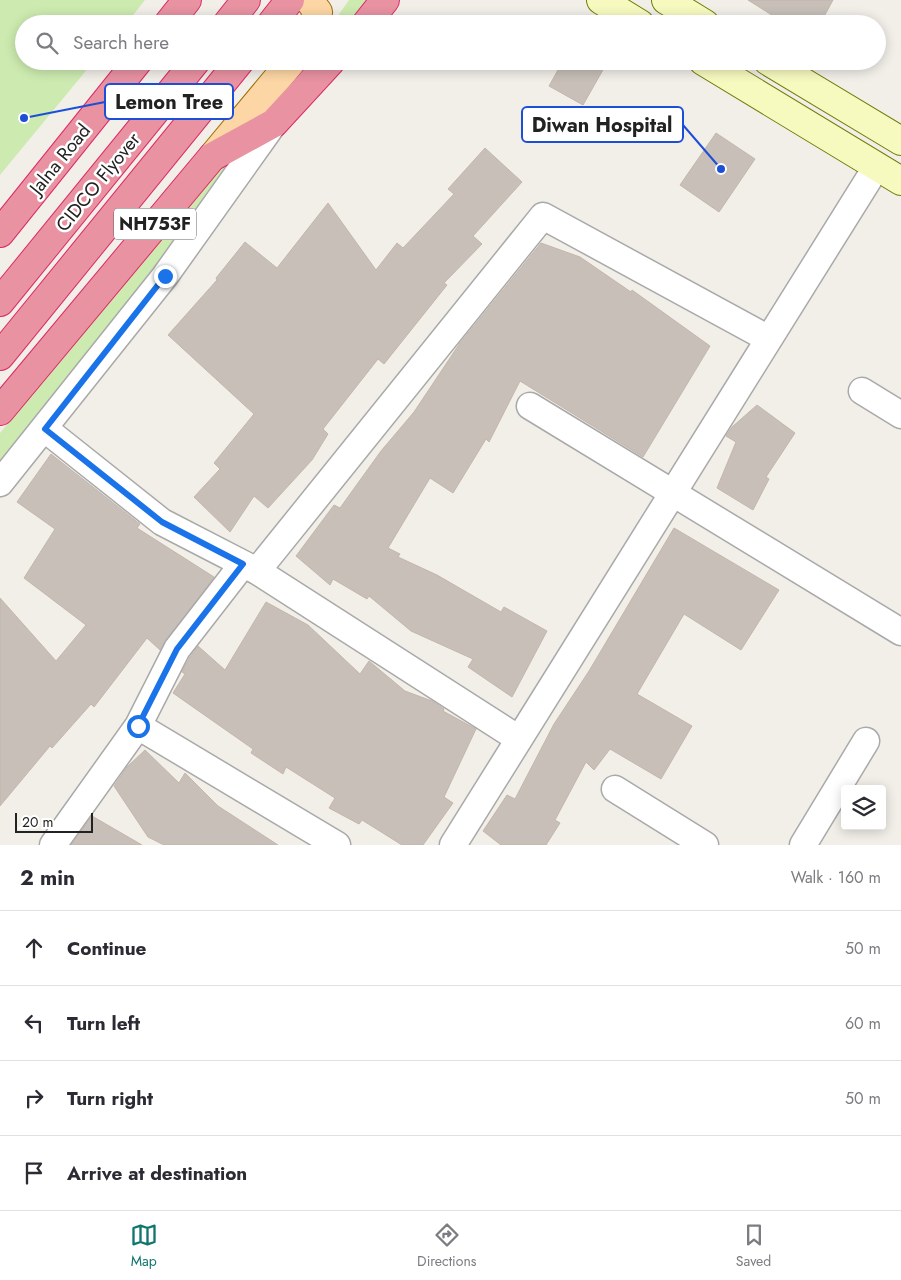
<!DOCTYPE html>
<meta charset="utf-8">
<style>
body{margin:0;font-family:Jost,sans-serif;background:#f2f2f3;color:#2b2b33}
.controls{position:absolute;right:15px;bottom:15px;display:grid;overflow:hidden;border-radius:5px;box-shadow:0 2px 12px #0003}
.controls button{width:45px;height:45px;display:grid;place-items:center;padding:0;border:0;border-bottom:1px solid #e1e1e2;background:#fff;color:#2b2b33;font:25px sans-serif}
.scale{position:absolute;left:15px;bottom:12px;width:78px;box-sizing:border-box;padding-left:5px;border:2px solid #222;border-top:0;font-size:14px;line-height:18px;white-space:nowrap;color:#222;-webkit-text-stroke:4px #fff;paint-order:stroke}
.stop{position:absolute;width:15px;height:15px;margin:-11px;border:4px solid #1a73e8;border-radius:50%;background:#fff}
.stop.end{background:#1a73e8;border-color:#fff;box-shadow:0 1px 5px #0008}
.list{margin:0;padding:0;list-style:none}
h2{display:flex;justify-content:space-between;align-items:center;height:65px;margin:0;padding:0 20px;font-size:21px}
h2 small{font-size:16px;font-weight:400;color:#7c7c81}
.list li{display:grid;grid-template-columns:32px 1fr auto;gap:15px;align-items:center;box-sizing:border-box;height:75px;padding:0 20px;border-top:1px solid #e1e1e2}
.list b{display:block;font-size:19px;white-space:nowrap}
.list em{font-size:16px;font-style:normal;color:#7c7c81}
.icon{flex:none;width:28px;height:28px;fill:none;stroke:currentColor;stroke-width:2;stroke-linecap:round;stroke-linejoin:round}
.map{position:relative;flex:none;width:901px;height:845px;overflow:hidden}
.search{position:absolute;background:#fff;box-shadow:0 2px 12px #0003;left:15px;right:15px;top:15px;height:55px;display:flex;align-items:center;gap:12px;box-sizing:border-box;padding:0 18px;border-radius:28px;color:#7c7c81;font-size:19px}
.sheet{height:365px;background:#fff}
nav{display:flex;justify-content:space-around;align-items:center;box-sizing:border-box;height:70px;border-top:1px solid #e1e1e2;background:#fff;font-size:14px;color:#7c7c81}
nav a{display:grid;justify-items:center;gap:2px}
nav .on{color:#0f766e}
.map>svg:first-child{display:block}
.grass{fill:#cdebb0}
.building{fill:#c7bfb8;stroke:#c4b6ab}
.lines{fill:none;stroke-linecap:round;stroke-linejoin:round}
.street-casing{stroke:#a9a9a9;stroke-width:29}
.secondary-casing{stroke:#707d05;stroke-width:30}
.primary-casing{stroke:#a06b00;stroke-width:30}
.highway-casing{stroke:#dc2a67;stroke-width:30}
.street{stroke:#fff;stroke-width:26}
.secondary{stroke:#f7fabf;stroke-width:28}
.primary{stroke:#fcd6a4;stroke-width:28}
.highway{stroke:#e892a2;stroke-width:28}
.route{stroke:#1a73e8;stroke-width:6}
.labels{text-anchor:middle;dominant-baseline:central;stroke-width:5;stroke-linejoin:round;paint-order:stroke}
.shield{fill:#fff;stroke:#646464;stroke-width:1}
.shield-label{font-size:18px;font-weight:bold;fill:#222}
.street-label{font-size:19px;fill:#222;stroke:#fff}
.leader{fill:none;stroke:#1d4ed8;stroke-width:2}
.callout-dot{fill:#1d4ed8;stroke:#fff;stroke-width:2}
.callout{fill:#fff;stroke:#1d4ed8;stroke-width:2}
.callout-label{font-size:20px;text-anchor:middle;font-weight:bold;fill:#222}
</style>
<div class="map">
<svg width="901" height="845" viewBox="0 0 901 845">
<rect width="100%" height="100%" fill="#f2efe9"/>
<!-- grass -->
<path class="grass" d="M 0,0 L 145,0 L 126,24 L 24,24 L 24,61 L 94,61 L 0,175 Z
M 349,0 L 369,0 L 350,24 L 332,24 Z
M 306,61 L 320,61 L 0,460 L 0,433 Z"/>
<!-- building -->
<path class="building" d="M 748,0 L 833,0 L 820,24 L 786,24 Z
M 563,61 L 608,61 L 583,105 L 549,86 Z
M 716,133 L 755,159 L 719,212 L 680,185 Z
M 485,148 L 522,182 L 473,236 L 482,244 L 444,283 L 447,285 L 384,364 L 378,359 L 323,429 L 328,434 L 312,460 L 268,508 L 254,496 L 230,532 L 194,497 L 220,469 L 214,463 L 254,414 L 168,335 L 217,280 L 216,278 L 245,242 L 277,268 L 328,203 L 376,270 L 397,243 L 403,248 L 454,194 L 448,189 Z
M 541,243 L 580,257 L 631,292 L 632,290 L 710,346 L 643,457 L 520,381 L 489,442 L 486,439 L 453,493 L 430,478 L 388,548 L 400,554 L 398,557 L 437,575 L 501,612 L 504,607 L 547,631 L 512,697 L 468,667 L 473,659 L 411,631 L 369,596 L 367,599 L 333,579 L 330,585 L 296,556 L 334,505 L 340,508 L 381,451 L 414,412 L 460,343 Z
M 757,405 L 795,433 L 766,477 L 769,479 L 753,510 L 717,488 L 736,442 L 726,436 L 732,427 Z
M 51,454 L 140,524 L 137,528 L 214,577 L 160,650 L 147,638 L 94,707 L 91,704 L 52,748 L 50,746 L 0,806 L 0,598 L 56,661 L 86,625 L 24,578 L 55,529 L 17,502 Z
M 674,528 L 779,590 L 741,650 L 684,614 L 637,694 L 692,726 L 661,779 L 610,749 L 594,770 L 586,762 L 555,820 L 560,823 L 546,845 L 501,845 L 483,831 L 507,795 L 515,799 L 554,724 L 589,671 Z
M 266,602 L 308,625 L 360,674 L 369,661 L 405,691 L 432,701 L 444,709 L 443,711 L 476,729 L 444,797 L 453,803 L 423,845 L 402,845 L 362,820 L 359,824 L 329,808 L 335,798 L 286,767 L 283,774 L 251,753 L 253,749 L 173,693 L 185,674 L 182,672 L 190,657 L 198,646 L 225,670 Z
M 145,750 L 179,783 L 185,773 L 218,806 L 278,845 L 164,845 L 148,837 L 114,786 L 127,767 Z
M 92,816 L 142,845 L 71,845 Z"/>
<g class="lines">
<!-- street casing -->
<g class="street-casing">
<path id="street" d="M 862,391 L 901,415
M 530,406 L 901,632
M 45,429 L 162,522 L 257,571
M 0,483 L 165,276 L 274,123
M 138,726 L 337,845
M 519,739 L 257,571 L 543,216 L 769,339
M 615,789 L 705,845
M 53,845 L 138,726 L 177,649 L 243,564
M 453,845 L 877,166
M 803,845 L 866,741"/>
</g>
<!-- secondary casing -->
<g class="secondary-casing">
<path id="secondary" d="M 601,0 L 640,24
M 666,0 L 705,24
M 703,61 L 901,181
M 768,61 L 901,141"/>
</g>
<!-- primary casing -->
<g class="primary-casing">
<path id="primary" d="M 309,0 L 318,12 L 313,24
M 213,156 L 292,61"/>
</g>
<!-- highway casing -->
<g class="highway-casing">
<path id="highway" d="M 168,24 L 187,0
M 227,24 L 246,0
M 271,24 L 290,0
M 366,24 L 385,0
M 0,233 L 138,61
M 0,302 L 196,61
M 0,356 L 240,61
M 0,411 L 212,157 L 274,123 L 331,61"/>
</g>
<!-- street -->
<use href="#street" class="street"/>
<!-- secondary -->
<use href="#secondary" class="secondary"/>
<!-- primary -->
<use href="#primary" class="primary"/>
<!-- highway -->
<use href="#highway" class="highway"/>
</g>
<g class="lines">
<!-- route -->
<path class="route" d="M 138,726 L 177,649 L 243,564 L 162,522 L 45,429 L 165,276"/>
</g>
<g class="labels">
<!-- shield labels -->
<rect class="shield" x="114" y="208.5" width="82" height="31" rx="4"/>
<g class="shield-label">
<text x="155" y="224">NH753F</text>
</g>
<!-- street labels -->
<g class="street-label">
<text transform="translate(60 159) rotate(-51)">Jalna Road</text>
<text transform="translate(98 182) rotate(-51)">CIDCO Flyover</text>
</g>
</g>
<!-- callouts -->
<path class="leader" d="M24 118L105 102M721 169L683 125"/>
<g class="callout-dot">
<circle cx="24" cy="118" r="5"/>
<circle cx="721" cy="169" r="5"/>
</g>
<g class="callout">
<rect x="105" y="84" width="128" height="35" rx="5"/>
<rect x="522" y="107" width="161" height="35" rx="5"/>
</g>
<g class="callout-label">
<text x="169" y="109">Lemon Tree</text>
<text x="602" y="132">Diwan Hospital</text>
</g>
</svg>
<div class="controls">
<button><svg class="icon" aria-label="layers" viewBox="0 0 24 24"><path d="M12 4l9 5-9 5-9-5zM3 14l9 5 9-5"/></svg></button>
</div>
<div class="scale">20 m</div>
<div class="stop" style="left:138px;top:726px"></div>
<div class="stop end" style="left:165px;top:276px"></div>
<div class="search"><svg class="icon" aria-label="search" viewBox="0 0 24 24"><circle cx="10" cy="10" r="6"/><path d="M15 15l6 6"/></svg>Search here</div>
</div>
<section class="sheet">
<h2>2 min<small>Walk · 160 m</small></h2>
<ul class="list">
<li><svg class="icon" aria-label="ahead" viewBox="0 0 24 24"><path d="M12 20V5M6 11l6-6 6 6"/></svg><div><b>Continue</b></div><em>50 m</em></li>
<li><svg class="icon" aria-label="left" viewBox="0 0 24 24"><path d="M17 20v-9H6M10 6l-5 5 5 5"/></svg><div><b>Turn left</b></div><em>60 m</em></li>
<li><svg class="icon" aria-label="right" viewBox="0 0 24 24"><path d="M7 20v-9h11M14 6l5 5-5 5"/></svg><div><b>Turn right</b></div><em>50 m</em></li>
<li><svg class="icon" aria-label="arrive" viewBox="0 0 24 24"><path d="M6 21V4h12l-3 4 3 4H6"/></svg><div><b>Arrive at destination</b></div></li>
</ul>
</section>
<nav>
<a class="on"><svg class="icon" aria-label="map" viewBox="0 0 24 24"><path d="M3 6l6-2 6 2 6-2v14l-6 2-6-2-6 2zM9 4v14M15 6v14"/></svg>Map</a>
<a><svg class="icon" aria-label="directions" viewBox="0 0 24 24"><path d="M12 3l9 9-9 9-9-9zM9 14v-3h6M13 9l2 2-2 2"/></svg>Directions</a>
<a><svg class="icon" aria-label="saved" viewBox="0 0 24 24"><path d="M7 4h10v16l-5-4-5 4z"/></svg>Saved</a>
</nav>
